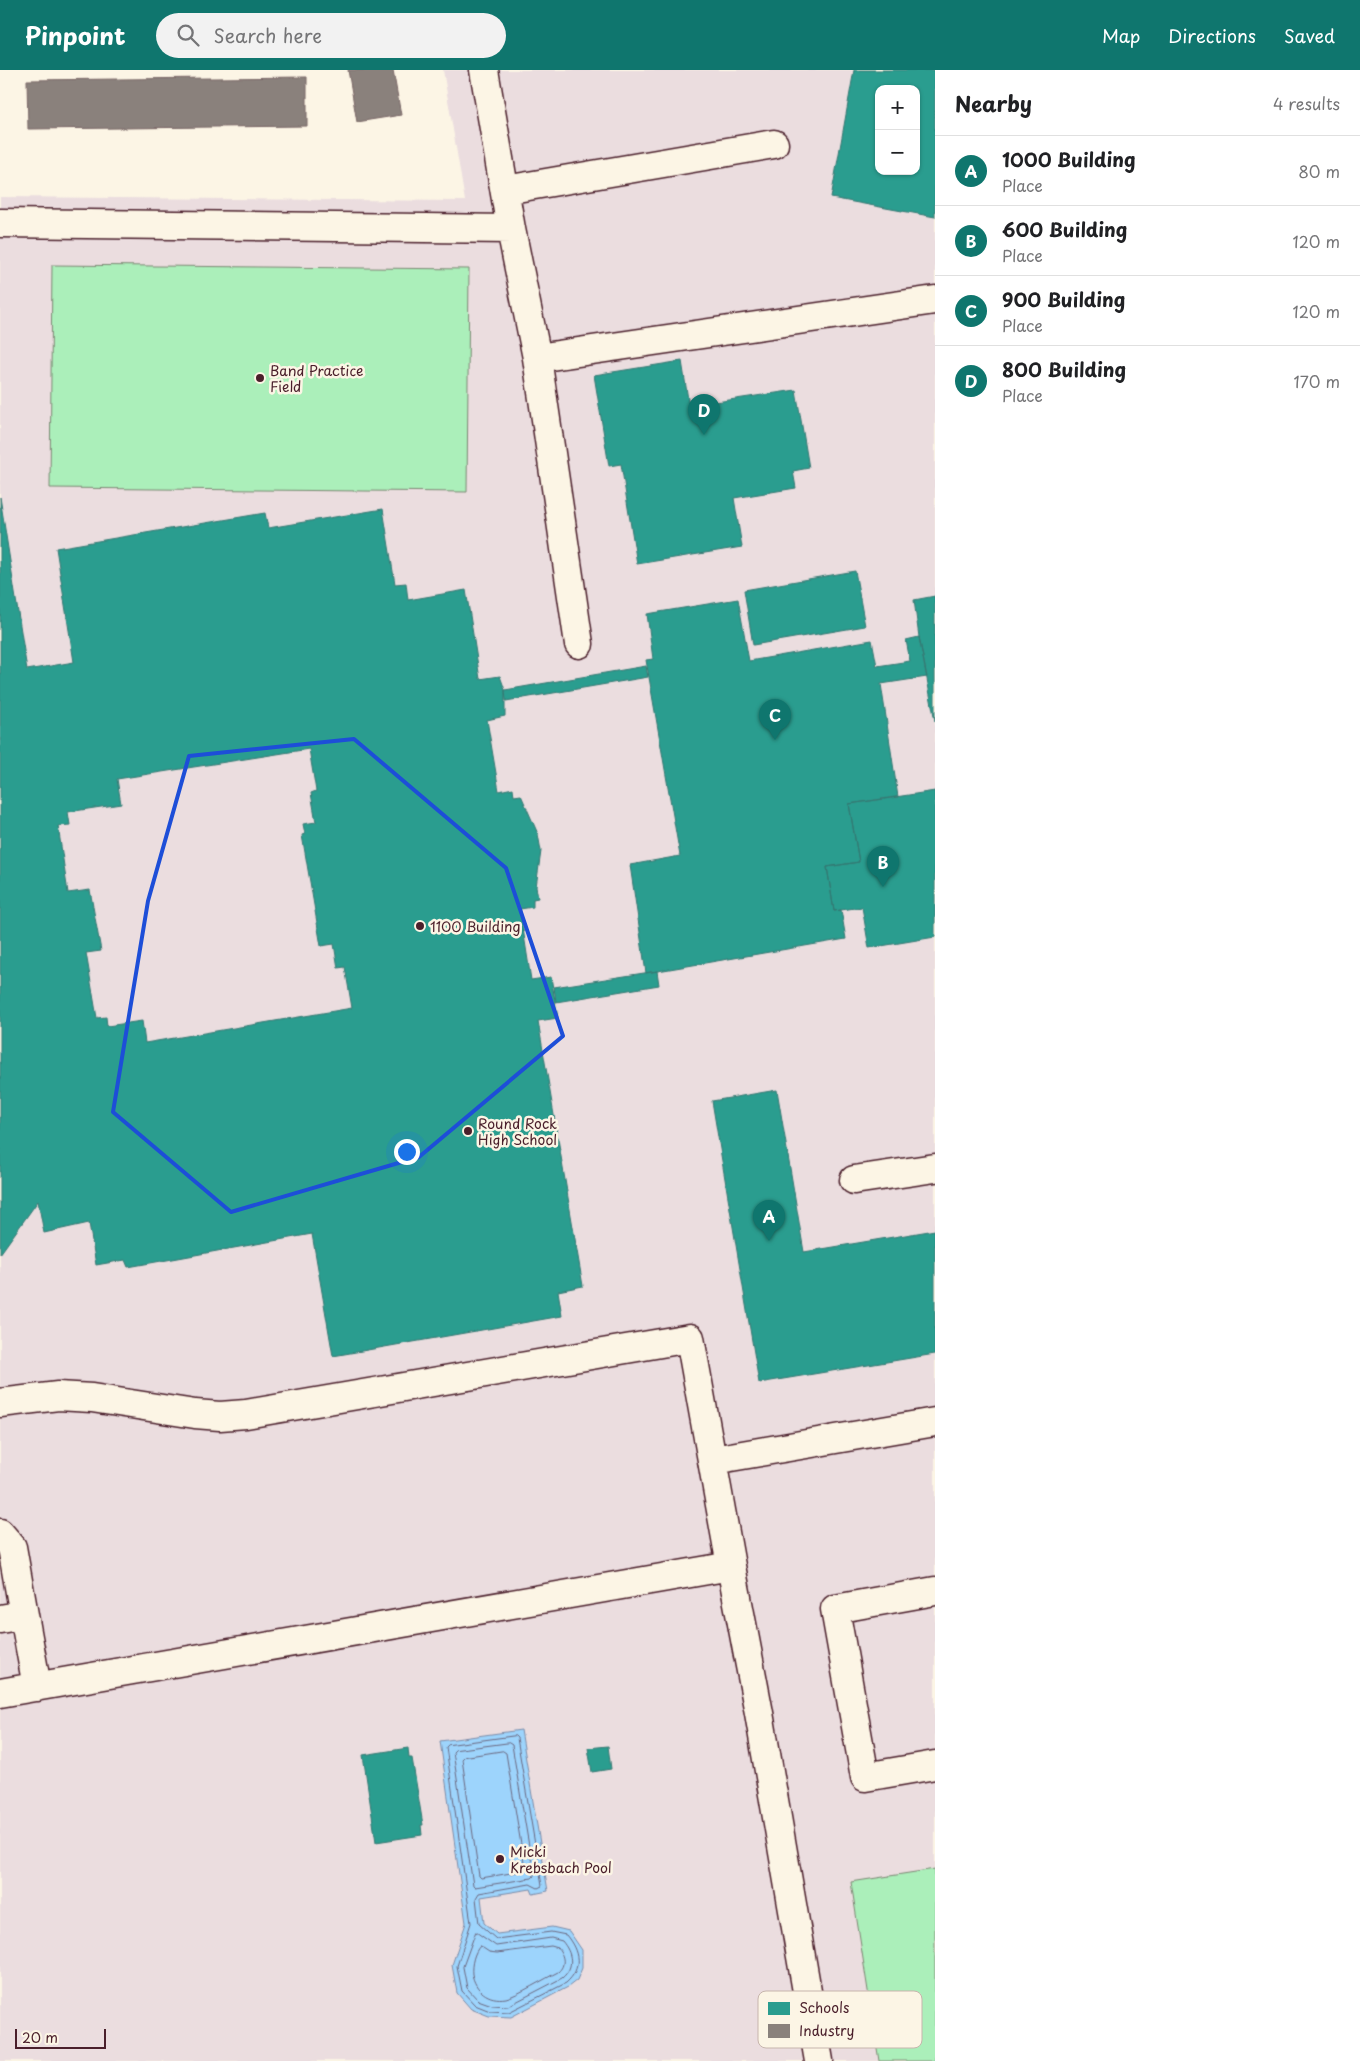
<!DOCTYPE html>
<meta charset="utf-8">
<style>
body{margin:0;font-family:"Playpen Sans",sans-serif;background:#f2f2f2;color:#202124}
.controls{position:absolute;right:15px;top:15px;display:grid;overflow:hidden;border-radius:10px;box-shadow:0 1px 4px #0004}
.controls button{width:45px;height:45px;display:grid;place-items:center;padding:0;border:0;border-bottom:1px solid #e0e0e0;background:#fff;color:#202124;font:25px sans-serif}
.scale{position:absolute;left:15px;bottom:12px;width:91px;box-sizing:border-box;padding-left:5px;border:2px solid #4a1f2b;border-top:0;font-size:14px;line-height:18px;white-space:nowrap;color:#4a1f2b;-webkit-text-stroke:4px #fcf5e5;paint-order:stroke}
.you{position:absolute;left:406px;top:1081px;width:18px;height:18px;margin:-12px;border:4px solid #fff;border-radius:50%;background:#1a73e8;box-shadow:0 0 0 8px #1a73e833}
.badge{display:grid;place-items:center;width:32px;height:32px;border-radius:50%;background:#0f766e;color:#fff;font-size:16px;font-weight:700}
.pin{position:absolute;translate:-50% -41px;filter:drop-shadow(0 1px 2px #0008)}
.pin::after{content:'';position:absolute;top:26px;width:18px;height:15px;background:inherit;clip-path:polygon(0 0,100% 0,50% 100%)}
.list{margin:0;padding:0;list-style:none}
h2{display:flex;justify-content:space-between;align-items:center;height:65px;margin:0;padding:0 20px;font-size:21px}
h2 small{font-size:16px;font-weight:400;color:#757577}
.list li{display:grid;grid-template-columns:32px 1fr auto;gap:15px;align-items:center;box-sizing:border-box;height:70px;padding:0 20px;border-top:1px solid #e0e0e0}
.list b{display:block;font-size:19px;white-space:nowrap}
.list p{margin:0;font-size:16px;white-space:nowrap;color:#757577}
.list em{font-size:16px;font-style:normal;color:#757577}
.icon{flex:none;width:28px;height:28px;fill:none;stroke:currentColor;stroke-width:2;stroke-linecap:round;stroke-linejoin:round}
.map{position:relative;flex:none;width:935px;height:1991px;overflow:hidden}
header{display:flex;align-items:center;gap:30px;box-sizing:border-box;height:70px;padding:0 25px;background:#0f766e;color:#fff}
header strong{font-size:24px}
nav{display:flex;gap:28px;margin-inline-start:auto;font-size:18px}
.search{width:350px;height:45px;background:#f2f2f2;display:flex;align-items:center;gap:12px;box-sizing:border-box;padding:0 18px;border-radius:28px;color:#757577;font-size:19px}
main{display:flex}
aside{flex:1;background:#fff}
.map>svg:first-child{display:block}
.built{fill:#ebdddf;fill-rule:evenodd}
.green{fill:#abefba;stroke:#7a8772}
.water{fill:#9dd4fc;stroke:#7c8ca8}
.schools{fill:#2a9d8f;stroke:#347771;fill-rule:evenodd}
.industry{fill:#8a817c;stroke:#776464}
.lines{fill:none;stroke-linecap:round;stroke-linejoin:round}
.shore{stroke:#6b677f;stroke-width:1}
.minor-casing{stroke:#4a1f2b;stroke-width:31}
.minor{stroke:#fcf5e5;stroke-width:28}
.marked{fill:none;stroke:#1d4ed8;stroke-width:4;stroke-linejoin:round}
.poi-dot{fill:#4a1f2b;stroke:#fcf5e5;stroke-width:2}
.labels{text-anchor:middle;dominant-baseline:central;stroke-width:5;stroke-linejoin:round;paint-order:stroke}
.poi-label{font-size:14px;fill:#4a1f2b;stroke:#fcf5e5;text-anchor:start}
.key{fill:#fcf5e5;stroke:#c7b5ad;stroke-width:1}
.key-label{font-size:14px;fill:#4a1f2b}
</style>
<header>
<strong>Pinpoint</strong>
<div class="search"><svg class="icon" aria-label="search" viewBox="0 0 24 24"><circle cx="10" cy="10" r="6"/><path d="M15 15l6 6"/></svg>Search here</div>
<nav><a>Map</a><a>Directions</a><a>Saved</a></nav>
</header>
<main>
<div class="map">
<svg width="935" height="1991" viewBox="0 0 935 1991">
<rect width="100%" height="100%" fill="#fcf5e5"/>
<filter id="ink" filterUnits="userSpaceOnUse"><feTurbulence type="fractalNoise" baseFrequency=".02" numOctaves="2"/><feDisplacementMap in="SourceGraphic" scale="10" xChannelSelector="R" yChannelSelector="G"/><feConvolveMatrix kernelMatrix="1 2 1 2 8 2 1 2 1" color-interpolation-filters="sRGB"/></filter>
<g filter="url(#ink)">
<!-- built -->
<path class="built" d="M 443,0 L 935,0 L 935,1991 L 0,1991 L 0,127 L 465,131 ZM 879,19 L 916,19 L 916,101 L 879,101 Z"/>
<!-- green -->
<path class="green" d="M 52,195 L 469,199 L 467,422 L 50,418 Z
M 935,1799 L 935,1991 L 879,1991 L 851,1812 Z"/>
<!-- water -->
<path class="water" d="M 521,1660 L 548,1821 L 533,1824 L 531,1819 L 481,1827 L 484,1853 L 497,1864 L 552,1857 L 569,1861 L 582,1880 L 582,1898 L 577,1910 L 568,1917 L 511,1947 L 489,1946 L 471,1939 L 457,1923 L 452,1895 L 466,1853 L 440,1671 Z"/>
<!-- schools -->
<path class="schools" d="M 854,0 L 935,0 L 935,147 L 831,128 ZM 879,19 L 916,19 L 916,101 L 879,101 Z
M 682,291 L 689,336 L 796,320 L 809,398 L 793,401 L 796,418 L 734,428 L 742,477 L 637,494 L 621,394 L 609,396 L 594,305 Z
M 0,427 L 27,600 L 74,592 L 56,478 L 265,443 L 268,458 L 383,439 L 395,514 L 406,513 L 408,530 L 466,520 L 480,609 L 500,606 L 505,620 L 505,646 L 487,650 L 499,721 L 513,718 L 514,726 L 521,725 L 538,764 L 541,781 L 536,817 L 538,828 L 533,829 L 533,837 L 520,839 L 531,910 L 551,907 L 558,948 L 538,951 L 583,1216 L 558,1221 L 562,1246 L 333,1286 L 312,1164 L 128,1197 L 125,1190 L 96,1195 L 89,1153 L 44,1163 L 38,1131 L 0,1184 ZM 309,679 L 316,721 L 311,723 L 316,752 L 303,754 L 305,764 L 302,765 L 321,876 L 334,874 L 338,898 L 345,897 L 352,938 L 145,973 L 142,951 L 107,956 L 106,947 L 97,948 L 86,883 L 101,881 L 90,820 L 68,823 L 58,756 L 70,755 L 68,742 L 121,734 L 117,709 Z
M 855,501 L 865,556 L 753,575 L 744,520 Z
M 935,526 L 935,651 L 919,567 L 914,530 Z
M 738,529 L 749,591 L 872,570 L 877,596 L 910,591 L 906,570 L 919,567 L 927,607 L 881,614 L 898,727 L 849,734 L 859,792 L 827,797 L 834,841 L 841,840 L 846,869 L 646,903 L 630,795 L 680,786 L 646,590 L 653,589 L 647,544 Z
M 646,596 L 648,607 L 506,631 L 505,620 Z
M 935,721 L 935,867 L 869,878 L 862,837 L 834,841 L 827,797 L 859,792 L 849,734 Z
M 657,901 L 659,915 L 556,932 L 554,917 Z
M 777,1020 L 804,1182 L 935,1160 L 935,1284 L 759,1313 L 712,1031 Z
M 608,1676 L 611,1699 L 592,1702 L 588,1678 Z
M 408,1678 L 409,1688 L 412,1688 L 423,1755 L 421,1755 L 422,1765 L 376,1772 L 363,1685 Z"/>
<!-- industry -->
<path class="industry" d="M 348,0 L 393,0 L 401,45 L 357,52 Z
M 307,7 L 307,56 L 28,59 L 27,10 Z"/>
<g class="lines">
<!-- shore -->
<path class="shore" d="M 515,1666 L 517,1668 L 542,1816 L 538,1818 L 530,1814 L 479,1823 L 476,1828 L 479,1854 L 496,1869 L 551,1862 L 566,1865 C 579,1881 583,1898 566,1913 L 509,1942 L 490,1941 L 475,1935 L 462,1921 L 457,1896 L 471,1853 L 446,1677 L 448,1675 Z
M 509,1673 L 512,1675 L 534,1806 L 532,1808 L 475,1817 L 473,1815 L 453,1682 L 455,1680 Z
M 503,1681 L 506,1683 L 525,1799 L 523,1801 L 481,1808 L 479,1806 L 462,1689 L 464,1687 Z
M 476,1862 L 496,1876 L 551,1868 L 562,1871 C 572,1883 575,1897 562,1908 L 508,1936 L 492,1935 L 478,1930 L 467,1918 L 463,1897 Z
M 480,1876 L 489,1882 L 497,1883 L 551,1876 L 558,1878 C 564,1886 566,1895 558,1902 C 546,1908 516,1926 506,1928 C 488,1931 475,1920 472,1904 C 471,1895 474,1882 480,1876 Z"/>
<!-- minor casing -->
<g class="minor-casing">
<path id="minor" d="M 484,0 L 511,159 L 537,288 L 579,574
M 505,120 L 774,74
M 0,153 L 511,159
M 537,288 L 935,230
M 854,1110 L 935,1098
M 0,1333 L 58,1326 L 92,1328 L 195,1344 L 220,1346 L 246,1344 L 690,1268 L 731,1496 L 0,1623
M 713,1390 L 935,1352
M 0,1463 L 12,1477 L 24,1545
M 731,1496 L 759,1643 L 819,1991
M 935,1521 L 835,1539 L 865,1707 L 935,1695
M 0,1549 L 24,1545 L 37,1617"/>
</g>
<!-- minor -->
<use href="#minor" class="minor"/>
</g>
</g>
<!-- marked area -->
<path class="marked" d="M 354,669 L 506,798 L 563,966 L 419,1087 L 231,1142 L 113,1042 L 148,831 L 189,686 Z"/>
<!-- markers -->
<g class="poi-dot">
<circle cx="260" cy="308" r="5"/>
<circle cx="420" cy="856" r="5"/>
<circle cx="468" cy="1061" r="5"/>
<circle cx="500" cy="1789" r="5"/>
</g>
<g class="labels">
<!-- poi labels -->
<g class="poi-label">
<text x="270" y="300">Band Practice<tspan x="270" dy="16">Field</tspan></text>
<text x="430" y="856">1100 Building</text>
<text x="478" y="1053">Round Rock<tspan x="478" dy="16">High School</tspan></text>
<text x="510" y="1781">Micki<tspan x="510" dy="16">Krebsbach Pool</tspan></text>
</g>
</g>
<!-- legend -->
<rect x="758" y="1921" width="164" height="57" rx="8" class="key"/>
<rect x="768" y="1932" width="22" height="13" fill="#2a9d8f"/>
<rect x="768" y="1954" width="22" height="14" fill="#8a817c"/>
<g class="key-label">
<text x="799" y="1943">Schools</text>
<text x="799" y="1966">Industry</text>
</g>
</svg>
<div class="controls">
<button>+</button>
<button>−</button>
</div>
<div class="scale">20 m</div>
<div class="you"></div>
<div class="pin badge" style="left:769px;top:1171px">A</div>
<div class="pin badge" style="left:883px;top:817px">B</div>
<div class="pin badge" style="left:775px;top:670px">C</div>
<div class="pin badge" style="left:704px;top:365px">D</div>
</div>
<aside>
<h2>Nearby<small>4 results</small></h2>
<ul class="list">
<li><span class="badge">A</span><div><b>1000 Building</b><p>Place</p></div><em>80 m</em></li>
<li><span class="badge">B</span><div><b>600 Building</b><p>Place</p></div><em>120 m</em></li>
<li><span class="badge">C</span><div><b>900 Building</b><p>Place</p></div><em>120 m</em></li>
<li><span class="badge">D</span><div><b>800 Building</b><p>Place</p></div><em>170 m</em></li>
</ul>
</aside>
</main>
